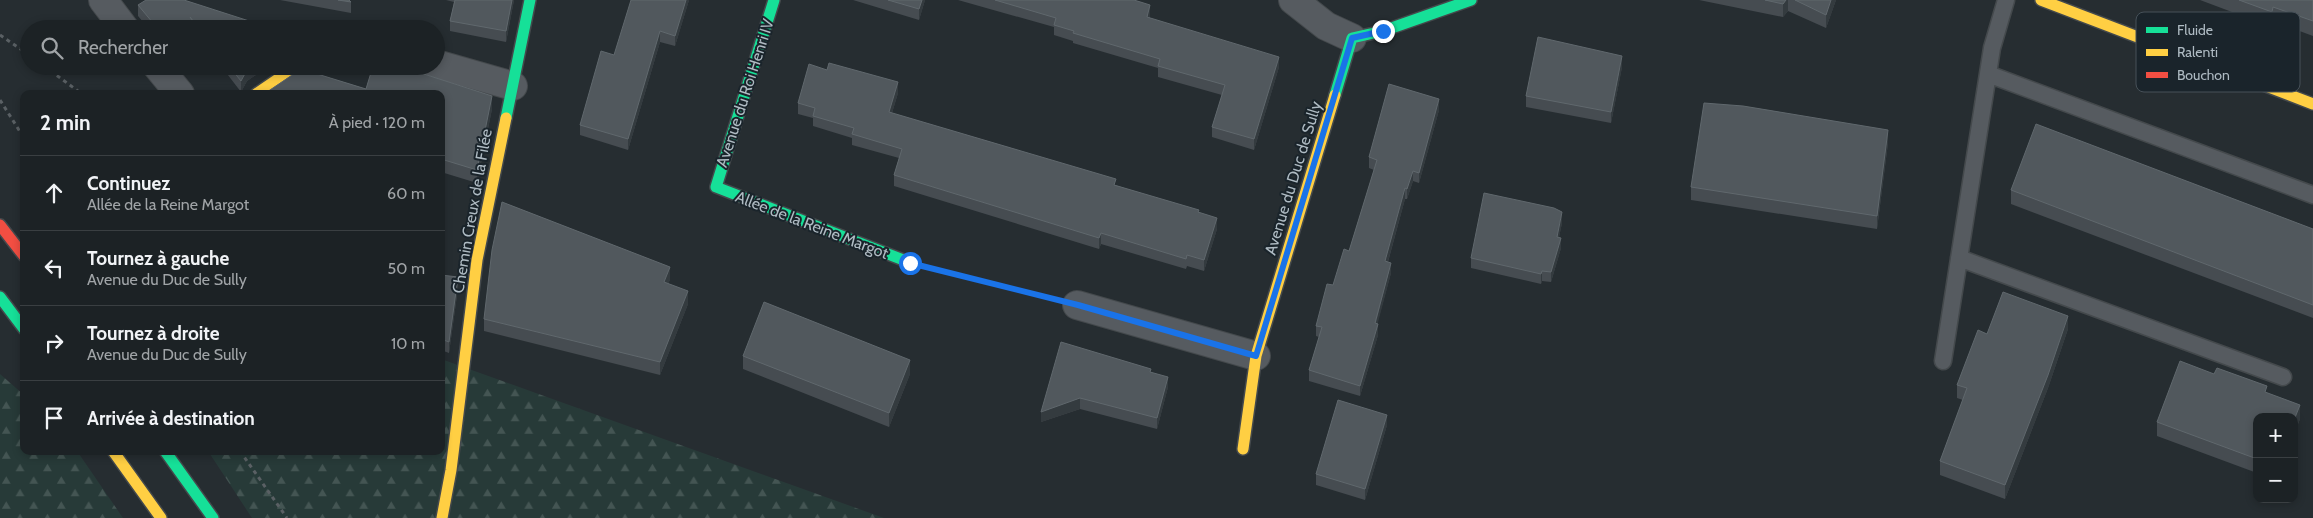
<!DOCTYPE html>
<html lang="fr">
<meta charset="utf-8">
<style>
body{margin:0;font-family:Cabin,sans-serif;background:#292f32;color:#f1f3f6}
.controls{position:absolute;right:15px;bottom:15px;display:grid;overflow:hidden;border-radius:10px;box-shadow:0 2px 8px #0003}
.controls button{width:45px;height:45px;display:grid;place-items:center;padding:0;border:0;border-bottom:1px solid #3a3f42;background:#1c2225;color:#f1f3f6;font:25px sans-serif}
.stop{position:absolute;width:15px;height:15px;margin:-11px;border:4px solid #1a73e8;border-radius:50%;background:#fff}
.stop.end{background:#1a73e8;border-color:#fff;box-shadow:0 1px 5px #0008}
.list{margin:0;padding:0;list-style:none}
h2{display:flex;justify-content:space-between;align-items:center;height:65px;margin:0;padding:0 20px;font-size:21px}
h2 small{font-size:16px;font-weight:400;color:#a0a4a7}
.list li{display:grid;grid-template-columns:32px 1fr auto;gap:15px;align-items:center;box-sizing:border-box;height:75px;padding:0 20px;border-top:1px solid #3a3f42}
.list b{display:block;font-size:19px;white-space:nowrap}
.list p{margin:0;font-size:16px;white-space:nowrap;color:#a0a4a7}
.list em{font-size:16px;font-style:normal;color:#a0a4a7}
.icon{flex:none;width:28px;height:28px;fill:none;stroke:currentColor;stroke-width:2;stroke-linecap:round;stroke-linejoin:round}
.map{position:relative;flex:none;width:2313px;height:518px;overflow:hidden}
.search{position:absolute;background:#1c2225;box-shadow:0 2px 8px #0003;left:20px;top:20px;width:425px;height:55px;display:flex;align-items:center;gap:12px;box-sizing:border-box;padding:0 18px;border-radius:28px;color:#a0a4a7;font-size:19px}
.panel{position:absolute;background:#1c2225;box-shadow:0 2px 8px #0003;left:20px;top:90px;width:425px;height:365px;border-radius:10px}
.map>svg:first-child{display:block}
.forest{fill:url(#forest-firs)}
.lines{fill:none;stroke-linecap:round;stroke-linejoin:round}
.lane-casing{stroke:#44494c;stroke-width:19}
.street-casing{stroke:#44494c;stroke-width:30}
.fast-casing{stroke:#44494c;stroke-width:14}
.slow-casing{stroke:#44494c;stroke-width:14}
.jam-casing{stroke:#44494c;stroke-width:14}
.path{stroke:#5a6064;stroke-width:3;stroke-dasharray:4 4;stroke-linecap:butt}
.lane{stroke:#565b60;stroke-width:16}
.street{stroke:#565b60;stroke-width:28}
.fast{stroke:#16e098;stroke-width:11}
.slow{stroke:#ffcf43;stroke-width:11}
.jam{stroke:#f24e42;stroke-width:11}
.wall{fill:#464c51}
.shaded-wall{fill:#343b3f}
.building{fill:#51585d;stroke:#60686d}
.route{stroke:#1a73e8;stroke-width:6}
.labels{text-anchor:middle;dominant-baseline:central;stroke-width:4;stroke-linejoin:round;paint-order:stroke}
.street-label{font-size:16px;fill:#afbbc3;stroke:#1a242b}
.key{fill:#1a242b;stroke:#475159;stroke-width:1}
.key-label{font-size:14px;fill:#afbbc3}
</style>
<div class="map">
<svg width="2313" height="518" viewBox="0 0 2313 518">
<defs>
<pattern id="forest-firs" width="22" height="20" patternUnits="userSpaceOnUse" patternTransform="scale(1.25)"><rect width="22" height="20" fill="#273a38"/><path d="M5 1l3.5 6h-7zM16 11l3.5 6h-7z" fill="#445553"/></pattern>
</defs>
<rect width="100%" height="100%" fill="#262d31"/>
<!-- forest -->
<path class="forest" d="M 441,359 L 884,518 L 252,518 L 208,451 L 441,451 Z
M 0,374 L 24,395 L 24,451 L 77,451 L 123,518 L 0,518 Z"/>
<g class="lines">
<!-- lane casing -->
<g class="lane-casing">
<path id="lane" d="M 1988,74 L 2313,195
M 1959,258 L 2283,377
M 1943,361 L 1992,48 L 2006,0"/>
</g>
<!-- street casing -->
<g class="street-casing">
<path id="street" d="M 103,0 L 125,29
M 1293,0 L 1326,26 L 1352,38
M 436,64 L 513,86
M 157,66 L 180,94
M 1077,305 L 1256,356"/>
</g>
<!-- fast casing -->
<g class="fast-casing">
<path id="fast" d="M 774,0 L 716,187 L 911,263
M 1335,95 L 1352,38 L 1383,31 L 1471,0
M 506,118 L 530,0
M 0,297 L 24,329
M 165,451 L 213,518"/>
</g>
<!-- slow casing -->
<g class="slow-casing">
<path id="slow" d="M 2041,0 L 2313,104
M 256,94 L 297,66
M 1243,449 L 1256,356 L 1335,95
M 113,451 L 161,518
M 442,518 L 451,470 L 477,260 L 506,118"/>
</g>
<!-- jam casing -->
<g class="jam-casing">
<path id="jam" d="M 0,225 L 24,256"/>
</g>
<!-- path -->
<path class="path" d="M 0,35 L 29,55
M 20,49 L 29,46
M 44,66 L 82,94
M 0,100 L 24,138
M 945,272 L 1043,297
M 240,451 L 287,518"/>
<!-- lane -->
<use href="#lane" class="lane"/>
<!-- street -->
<use href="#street" class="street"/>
<!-- fast -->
<use href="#fast" class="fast"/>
<!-- slow -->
<use href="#slow" class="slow"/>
<!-- jam -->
<use href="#jam" class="jam"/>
</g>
<!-- wall -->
<path class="wall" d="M 280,0 L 349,0 L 351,2 L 351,13 Z
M 446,0 L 514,0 L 506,42 L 450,31 L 450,21 L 454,2 Z
M 689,0 L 675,46 L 660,42 L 628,150 L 580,135 L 580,125 L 614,55 Z
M 853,0 L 925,0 L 919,20 Z
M 958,0 L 1134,0 L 1150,16 L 1150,18 L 1279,67 L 1254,150 L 1212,137 L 1212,127 L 1222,95 L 1158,77 L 1158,68 L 1073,43 L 1073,41 L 1054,35 L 1054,27 Z
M 1699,0 L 1836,0 L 1826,28 L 1788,11 L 1783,17 Z
M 2200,0 L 2313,0 L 2313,36 L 2273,21 L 2272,27 Z
M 138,5 L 274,29 L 149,29 L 138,16 Z
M 179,66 L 191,66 L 184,72 Z
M 221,66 L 269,66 L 247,81 L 241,92 Z
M 373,66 L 399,66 L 492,96 L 492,109 L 477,183 L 441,172 L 441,94 L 264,94 L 301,69 L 366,89 Z
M 1622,67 L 1611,123 L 1526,107 L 1526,96 Z
M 827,70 L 898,93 L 892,113 L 1199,212 L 1217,229 L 1204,271 L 1187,266 L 1186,269 L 1101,244 L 1099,249 L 894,186 L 894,175 L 899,158 L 852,145 L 852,138 L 813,126 L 813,118 L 798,114 L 798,103 Z
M 1439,110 L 1419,183 L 1413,181 L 1407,199 L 1405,199 L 1388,262 L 1391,273 L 1377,324 L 1378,335 L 1360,396 L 1309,381 L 1309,370 L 1319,337 L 1316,336 L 1316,326 L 1333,285 L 1349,251 L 1374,170 L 1369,168 L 1369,157 Z
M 1888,143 L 1877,229 L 1691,200 L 1691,187 Z
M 2011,190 L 2313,229 L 2313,318 L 2011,204 Z
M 1562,223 L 1559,237 L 1561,248 L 1551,282 L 1542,281 L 1541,284 L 1471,268 L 1471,258 Z
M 441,275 L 458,288 L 449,353 L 441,350 Z
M 670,280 L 668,283 L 688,304 L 660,375 L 484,331 L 484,319 Z
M 2068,329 L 2048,388 L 2005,499 L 1940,475 L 1940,461 L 1963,400 L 1957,398 L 1957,385 L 1987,334 Z
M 743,356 L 910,374 L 889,427 L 743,369 Z
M 1151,372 L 1168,387 L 1157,429 L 1080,409 L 1041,422 L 1041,412 Z
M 2267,393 L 2300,419 L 2294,434 L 2294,417 L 2257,417 L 2257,473 L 2157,436 L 2157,422 Z
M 1387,425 L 1365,500 L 1316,485 L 1316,474 Z"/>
<!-- shaded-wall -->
<path class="shaded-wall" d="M 512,0 L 514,0 L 506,42 L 506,31 Z
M 686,0 L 689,0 L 675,46 L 675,36 Z
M 922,0 L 925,0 L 919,20 L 919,9 Z
M 1786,0 L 1788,0 L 1788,11 L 1783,17 L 1783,4 Z
M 1831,0 L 1836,0 L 1826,28 L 1826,15 Z
M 1150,5 L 1150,16 L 1147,28 L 1147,17 Z
M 2273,7 L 2273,21 L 2272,27 L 2272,12 Z
M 660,31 L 660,42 L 628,150 L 628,139 Z
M 1622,56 L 1622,67 L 1611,123 L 1611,112 Z
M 1279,57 L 1279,67 L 1254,150 L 1254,139 Z
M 184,66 L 191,66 L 184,72 Z
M 253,66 L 269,66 L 247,81 L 241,92 L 241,81 L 247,70 Z
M 898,82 L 898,93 L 889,123 L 889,112 Z
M 492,96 L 492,109 L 477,183 L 477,170 Z
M 1439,99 L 1439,110 L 1419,183 L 1419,173 Z
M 1888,130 L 1888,143 L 1877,229 L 1877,216 Z
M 1413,171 L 1413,181 L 1407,199 L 1407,189 Z
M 1405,188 L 1405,199 L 1385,272 L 1385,261 Z
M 1562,212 L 1562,223 L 1557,247 L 1557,237 Z
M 1217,218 L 1217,229 L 1204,271 L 1204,260 Z
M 1101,233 L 1101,244 L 1099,249 L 1099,238 Z
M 1561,238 L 1561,248 L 1551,282 L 1551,272 Z
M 1391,263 L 1391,273 L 1376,330 L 1378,324 L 1378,335 L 1360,396 L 1360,386 Z
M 670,267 L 670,280 L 664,294 L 664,282 Z
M 1542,271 L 1542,281 L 1541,284 L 1541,274 Z
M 458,277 L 458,288 L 449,353 L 449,342 Z
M 688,291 L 688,304 L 660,375 L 660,362 Z
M 2068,316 L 2068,329 L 2048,388 L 2005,499 L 2005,485 Z
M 910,360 L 910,374 L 889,427 L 889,413 Z
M 1168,377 L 1168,387 L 1157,429 L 1157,418 Z
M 1080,398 L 1080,409 L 1041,422 L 1041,412 Z
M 2300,405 L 2300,419 L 2294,434 L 2294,420 Z
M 1387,415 L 1387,425 L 1365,500 L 1365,489 Z"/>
<!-- building -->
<path class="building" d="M 146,0 L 184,0 L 274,29 L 199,29 L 190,17 L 199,29 L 158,29 L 138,5 Z
M 338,0 L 349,0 L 351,2 Z
M 455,0 L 512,0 L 506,31 L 450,21 Z
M 631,0 L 686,0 L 675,36 L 660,31 L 628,139 L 580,125 L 601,51 L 614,55 Z
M 888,0 L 922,0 L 919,9 Z
M 995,0 L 1134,0 L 1150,5 L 1147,17 L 1279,57 L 1254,139 L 1212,127 L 1225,85 L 1158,66 L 1160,59 L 1073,33 L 1074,31 L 1054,25 L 1056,18 Z
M 1765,0 L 1786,0 L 1783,4 Z
M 1795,0 L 1831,0 L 1826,15 Z
M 2239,0 L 2313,0 L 2313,21 L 2273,7 L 2272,12 Z
M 1538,37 L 1622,56 L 1611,112 L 1526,96 Z
M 829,63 L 898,82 L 889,112 L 1116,179 L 1114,185 L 1199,210 L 1198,212 L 1217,218 L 1204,260 L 1187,255 L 1186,259 L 1101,233 L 1099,238 L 894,175 L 902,149 L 852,134 L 854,128 L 813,116 L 815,108 L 798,103 L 809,64 L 827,70 Z
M 229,66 L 253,66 L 247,70 L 241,81 Z
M 373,66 L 399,66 L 492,96 L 477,170 L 441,159 L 441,94 L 264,94 L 301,69 L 366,89 Z
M 1389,84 L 1439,99 L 1419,173 L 1413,171 L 1407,189 L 1405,188 L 1385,261 L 1391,263 L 1375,323 L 1378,324 L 1360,386 L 1309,370 L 1322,327 L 1316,326 L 1327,284 L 1333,285 L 1344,249 L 1349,251 L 1377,160 L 1369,157 Z
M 1704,103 L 1743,106 L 1888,130 L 1877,216 L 1691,187 Z
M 2036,124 L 2313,229 L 2313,305 L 2011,190 Z
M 1484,193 L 1554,208 L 1562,212 L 1557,237 L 1561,238 L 1551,272 L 1542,271 L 1541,274 L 1471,258 Z
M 502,202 L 670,267 L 664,282 L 688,291 L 660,362 L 484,319 L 492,250 Z
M 441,275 L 458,277 L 449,342 L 441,339 Z
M 2003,292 L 2068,316 L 2048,375 L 2005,485 L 1940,461 L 1967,388 L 1957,385 L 1978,330 L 1987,334 Z
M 764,302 L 910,360 L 889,413 L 743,356 Z
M 1061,342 L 1151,369 L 1150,372 L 1168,377 L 1157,418 L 1080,398 L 1041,412 Z
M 2180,361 L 2214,374 L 2217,368 L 2267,386 L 2265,392 L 2300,405 L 2294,420 L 2294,417 L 2257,417 L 2257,459 L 2157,422 Z
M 1338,400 L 1387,415 L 1365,489 L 1316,474 Z"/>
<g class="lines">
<!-- route -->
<path class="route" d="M 910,263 L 1078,305 L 1256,356 L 1352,38 L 1383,31"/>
</g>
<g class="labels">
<!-- street labels -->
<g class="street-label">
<text transform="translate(745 93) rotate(-72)">Avenue du Roi Henri IV</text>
<text transform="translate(1293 178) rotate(-73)">Avenue du Duc de Sully</text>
<text transform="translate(472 211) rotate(-80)">Chemin Creux de la Filée</text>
<text transform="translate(812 225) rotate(21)">Allée de la Reine Margot</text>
</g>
</g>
<!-- legend -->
<rect x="2136" y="12" width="164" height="80" rx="8" class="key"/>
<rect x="2146" y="27" width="22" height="6" fill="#16e098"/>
<rect x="2146" y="49" width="22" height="7" fill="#ffcf43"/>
<rect x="2146" y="72" width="22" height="6" fill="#f24e42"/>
<g class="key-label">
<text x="2177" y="35">Fluide</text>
<text x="2177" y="57">Ralenti</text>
<text x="2177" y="80">Bouchon</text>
</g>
</svg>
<div class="controls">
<button>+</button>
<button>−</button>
</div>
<div class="stop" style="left:910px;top:263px"></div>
<div class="stop end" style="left:1383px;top:31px"></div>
<div class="search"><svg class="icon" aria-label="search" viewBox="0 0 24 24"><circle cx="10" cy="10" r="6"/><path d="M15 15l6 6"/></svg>Rechercher</div>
<section class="panel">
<h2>2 min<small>À pied · 120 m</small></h2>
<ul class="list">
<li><svg class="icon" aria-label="ahead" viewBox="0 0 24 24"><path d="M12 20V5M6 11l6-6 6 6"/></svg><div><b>Continuez</b><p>Allée de la Reine Margot</p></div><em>60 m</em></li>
<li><svg class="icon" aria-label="left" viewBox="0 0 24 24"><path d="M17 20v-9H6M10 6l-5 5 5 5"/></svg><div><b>Tournez à gauche</b><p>Avenue du Duc de Sully</p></div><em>50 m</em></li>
<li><svg class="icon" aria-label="right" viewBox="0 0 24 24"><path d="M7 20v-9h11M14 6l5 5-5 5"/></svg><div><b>Tournez à droite</b><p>Avenue du Duc de Sully</p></div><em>10 m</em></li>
<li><svg class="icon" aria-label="arrive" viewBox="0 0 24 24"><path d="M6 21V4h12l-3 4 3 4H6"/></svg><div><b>Arrivée à destination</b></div></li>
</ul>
</section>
</div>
